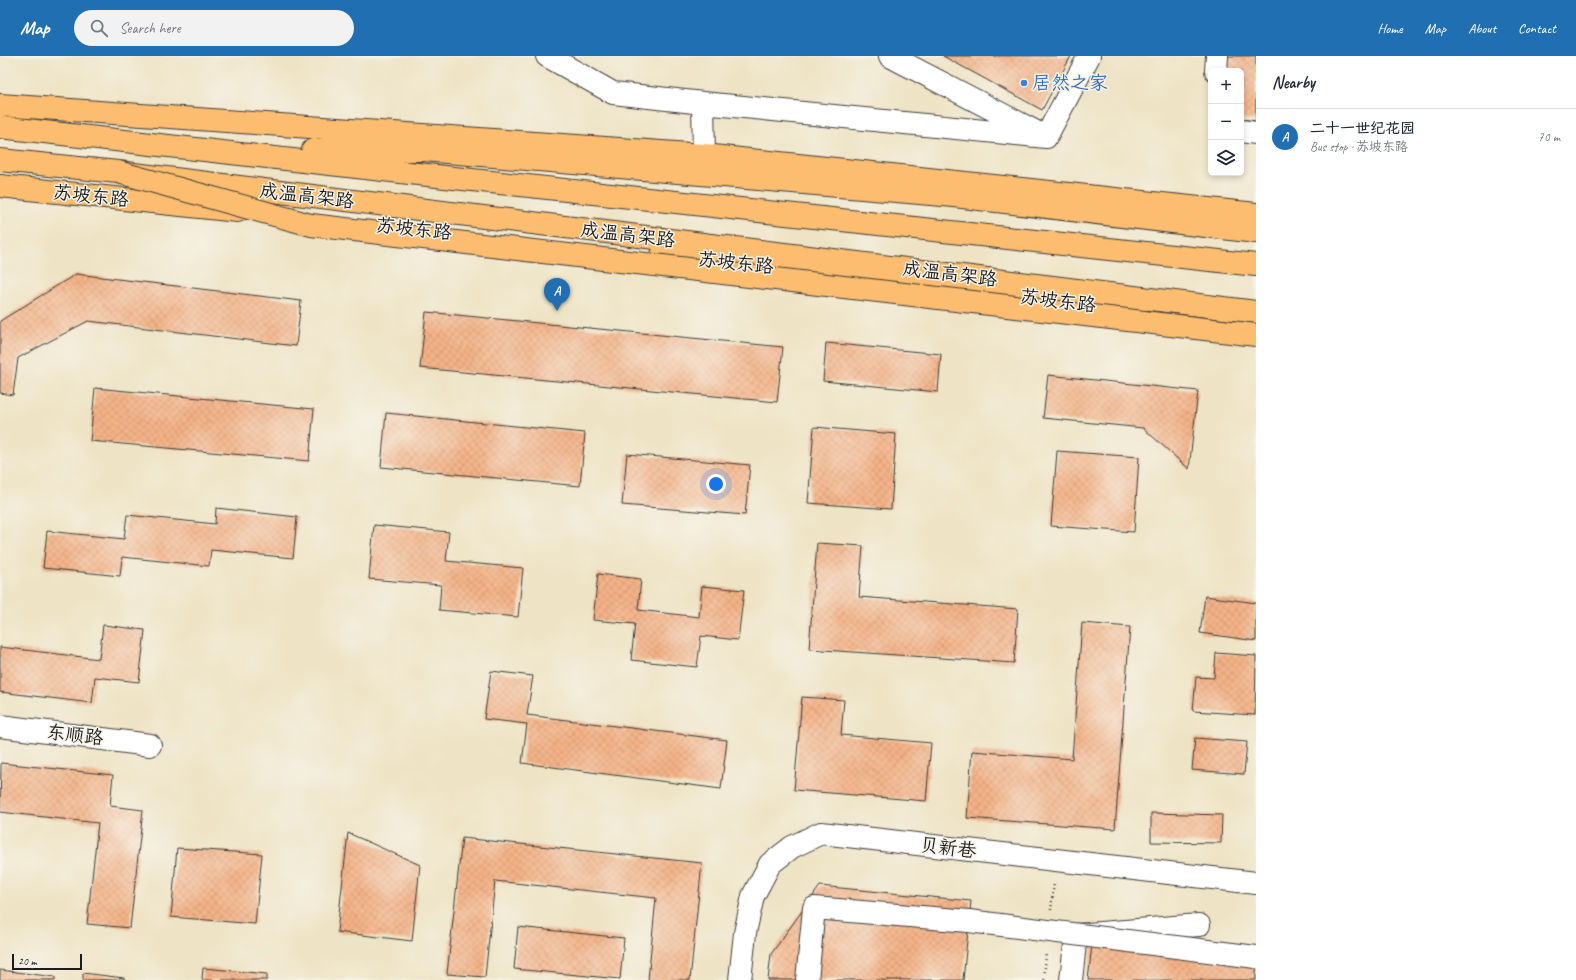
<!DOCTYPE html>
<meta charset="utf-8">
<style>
body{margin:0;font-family:Caveat,"LXGW WenKai TC",sans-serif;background:#f2f2f3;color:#1f2937}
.controls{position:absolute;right:12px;top:12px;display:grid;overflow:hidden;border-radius:6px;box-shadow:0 2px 6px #0003}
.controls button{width:36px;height:36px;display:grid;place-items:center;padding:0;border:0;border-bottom:1px solid #e0e1e3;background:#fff;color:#1f2937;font:20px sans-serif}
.scale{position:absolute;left:12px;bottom:10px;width:70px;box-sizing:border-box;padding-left:4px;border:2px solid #1c1c1c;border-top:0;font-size:11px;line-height:14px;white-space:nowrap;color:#1c1c1c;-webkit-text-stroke:3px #f7f3e8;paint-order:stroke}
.you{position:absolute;left:716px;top:428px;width:14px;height:14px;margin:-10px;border:3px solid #fff;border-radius:50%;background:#1a73e8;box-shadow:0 0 0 6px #1a73e833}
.badge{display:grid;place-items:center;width:26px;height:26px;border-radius:50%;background:#1f6fb2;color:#fff;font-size:13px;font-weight:700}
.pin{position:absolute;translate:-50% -33px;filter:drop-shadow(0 1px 2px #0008)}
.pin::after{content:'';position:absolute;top:21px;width:14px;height:12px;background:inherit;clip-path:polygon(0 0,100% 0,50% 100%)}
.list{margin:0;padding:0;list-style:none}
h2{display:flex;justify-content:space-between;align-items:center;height:52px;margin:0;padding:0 16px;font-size:17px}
h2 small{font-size:13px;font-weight:400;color:#747a83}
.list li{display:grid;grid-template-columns:26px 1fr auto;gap:12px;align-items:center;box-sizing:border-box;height:56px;padding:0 16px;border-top:1px solid #e0e1e3}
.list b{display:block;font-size:15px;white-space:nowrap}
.list p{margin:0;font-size:13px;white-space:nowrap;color:#747a83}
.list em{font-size:13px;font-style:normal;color:#747a83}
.icon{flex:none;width:22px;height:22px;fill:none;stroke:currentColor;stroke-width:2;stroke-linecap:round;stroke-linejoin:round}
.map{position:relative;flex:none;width:1256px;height:924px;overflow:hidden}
header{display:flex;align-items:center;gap:24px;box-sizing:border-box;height:56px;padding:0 20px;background:#1f6fb2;color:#fff}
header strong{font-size:19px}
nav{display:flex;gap:22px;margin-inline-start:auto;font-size:14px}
.search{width:280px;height:36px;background:#f2f2f3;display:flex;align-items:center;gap:10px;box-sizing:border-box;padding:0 14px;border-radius:22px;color:#747a83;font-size:15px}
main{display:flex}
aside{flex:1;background:#fff}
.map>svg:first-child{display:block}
.building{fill:url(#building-cross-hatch)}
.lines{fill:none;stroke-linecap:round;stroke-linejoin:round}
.minor-casing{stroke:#3c3a35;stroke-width:24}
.major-casing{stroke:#3c3a35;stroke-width:24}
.highway-casing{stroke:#3c3a35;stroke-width:24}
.path{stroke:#3c3a35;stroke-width:2.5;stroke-dasharray:1 3;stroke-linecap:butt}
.minor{stroke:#fff;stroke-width:22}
.major{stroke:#fcbd6f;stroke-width:22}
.highway{stroke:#fcbd6f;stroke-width:22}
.minor-bridge-casing{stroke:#3c3a35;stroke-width:24;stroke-linecap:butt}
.highway-bridge-casing{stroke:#3c3a35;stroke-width:24;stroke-linecap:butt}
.minor-bridge{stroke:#fff;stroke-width:22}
.highway-bridge{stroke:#fcbd6f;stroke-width:22}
.shop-dot{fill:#3f7fe0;stroke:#f7f3e8;stroke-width:1.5}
.labels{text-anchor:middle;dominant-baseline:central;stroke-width:3;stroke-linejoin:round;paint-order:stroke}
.shop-label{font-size:19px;fill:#366cbe;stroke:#f7f3e8;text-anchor:start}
.street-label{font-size:19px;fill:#1c1c1c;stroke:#f7f3e8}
</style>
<header>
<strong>Map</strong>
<div class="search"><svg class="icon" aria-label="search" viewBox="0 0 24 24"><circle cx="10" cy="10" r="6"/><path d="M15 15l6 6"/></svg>Search here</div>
<nav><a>Home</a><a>Map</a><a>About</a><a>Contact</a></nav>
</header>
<main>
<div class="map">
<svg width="1256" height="924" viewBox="0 0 1256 924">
<defs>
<pattern id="building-cross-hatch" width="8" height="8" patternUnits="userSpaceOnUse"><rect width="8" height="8" fill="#f4b387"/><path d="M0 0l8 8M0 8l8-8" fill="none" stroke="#d19974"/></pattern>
</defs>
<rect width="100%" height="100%" fill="#f7f3e8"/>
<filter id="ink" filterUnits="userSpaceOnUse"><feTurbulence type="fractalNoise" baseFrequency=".025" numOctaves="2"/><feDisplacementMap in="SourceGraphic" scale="8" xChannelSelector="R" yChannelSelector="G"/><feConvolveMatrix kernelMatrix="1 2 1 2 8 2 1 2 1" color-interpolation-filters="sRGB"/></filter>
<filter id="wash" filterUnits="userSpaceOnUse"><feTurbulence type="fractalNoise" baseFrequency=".012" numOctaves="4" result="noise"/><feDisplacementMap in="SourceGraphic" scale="16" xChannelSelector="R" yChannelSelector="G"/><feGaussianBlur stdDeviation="0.9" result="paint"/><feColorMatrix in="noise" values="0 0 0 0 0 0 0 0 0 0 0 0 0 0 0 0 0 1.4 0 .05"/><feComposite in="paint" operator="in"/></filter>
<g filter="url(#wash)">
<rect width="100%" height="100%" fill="#eee3c5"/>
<g id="blocks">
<!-- building -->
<path class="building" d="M 943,0 L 1071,0 L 1042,54 Z
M 1228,0 L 1256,0 L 1256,65 L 1241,63 L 1241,15 L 1226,15 Z
M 76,218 L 301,245 L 296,290 L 88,265 L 18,302 L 13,339 L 0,337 L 0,265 Z
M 426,256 L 783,291 L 777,346 L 420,312 Z
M 826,287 L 941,298 L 938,336 L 823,325 Z
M 1048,319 L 1198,335 L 1189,413 L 1143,372 L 1043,362 Z
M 95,332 L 314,353 L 309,405 L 90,385 Z
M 386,357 L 585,377 L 580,430 L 381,411 Z
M 814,371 L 896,378 L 891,453 L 808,447 Z
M 1057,395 L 1139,401 L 1134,476 L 1051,470 Z
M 627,398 L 750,409 L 745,459 L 622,449 Z
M 216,452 L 297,461 L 293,502 L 211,494 L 209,510 L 122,501 L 120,520 L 43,512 L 47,475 L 124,483 L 127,459 L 215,468 Z
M 374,469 L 449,476 L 446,505 L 523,512 L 518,561 L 439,554 L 441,529 L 369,523 Z
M 817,487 L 863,490 L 859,541 L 1018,553 L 1014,607 L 809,593 Z
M 598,518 L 641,523 L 638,554 L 699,561 L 702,530 L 744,534 L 738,584 L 701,580 L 697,611 L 631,604 L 635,568 L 593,564 Z
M 1205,540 L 1256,547 L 1256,585 L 1200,577 Z
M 1082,567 L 1130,571 L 1115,773 L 967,762 L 972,695 L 1072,703 Z
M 103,569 L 145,574 L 139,626 L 95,621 L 92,647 L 0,636 L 0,591 L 99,603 Z
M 1216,597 L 1256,600 L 1255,659 L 1193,655 L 1196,621 L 1214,622 Z
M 491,615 L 533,620 L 527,659 L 727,684 L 721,733 L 522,707 L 527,668 L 484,663 Z
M 802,641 L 844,644 L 841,679 L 931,687 L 926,745 L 794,734 Z
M 1195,682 L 1247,686 L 1244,718 L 1192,714 Z
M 1,707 L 113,719 L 110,750 L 143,754 L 130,872 L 87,868 L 98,767 L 0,756 Z
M 1151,757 L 1222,759 L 1221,787 L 1151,786 Z
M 348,777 L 420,809 L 412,885 L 337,876 Z
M 462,782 L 702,807 L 690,924 L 648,924 L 656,842 L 495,825 L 485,921 L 447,918 Z
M 177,792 L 262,798 L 255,868 L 171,861 Z
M 820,830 L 971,845 L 963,924 L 768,924 L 771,898 Z
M 518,871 L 624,882 L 620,923 L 514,913 Z
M 1092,889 L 1256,909 L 1256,924 L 1088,924 Z
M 203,912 L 267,918 L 267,924 L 202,924 Z
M 0,914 L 55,921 L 55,924 L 0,924 Z
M 83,917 L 124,922 L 124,924 L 83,924 Z"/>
</g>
</g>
<g filter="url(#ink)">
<use href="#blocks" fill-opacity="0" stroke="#3c3a35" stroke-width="1"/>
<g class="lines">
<!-- minor casing -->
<g class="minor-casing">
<path id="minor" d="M 547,0 L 613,37 L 703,47 L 1046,81 L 1089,0
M 890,0 L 1036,76
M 1216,15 L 1217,0
M 703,47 L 704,99
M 1241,75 L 1256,77
M 0,670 L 150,689
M 740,924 L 745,877 L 753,840 L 770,808 L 792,791 L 821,777 L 1256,827
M 807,924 L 814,852 L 969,865
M 1071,924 L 1076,879 L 1199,869"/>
</g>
<!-- major casing -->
<g class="major-casing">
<path id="major" d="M 0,49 L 704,99 L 1256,158
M 0,130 L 238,155
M 662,199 L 814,215 L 1136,254"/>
</g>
<!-- highway casing -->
<g class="highway-casing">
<path id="highway" d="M 0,71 L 445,121 L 1256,209
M 313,94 L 424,94 L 954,140 L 1256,176
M 0,104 L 118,116 L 1256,256"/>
</g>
<!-- path -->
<path class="path" d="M 1051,854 L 1054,827
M 1044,924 L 1046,898"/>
<!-- minor -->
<use href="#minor" class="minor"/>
<!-- major -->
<use href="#major" class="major"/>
<!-- highway -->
<use href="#highway" class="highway"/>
<!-- minor-bridge casing -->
<g class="minor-bridge-casing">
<path id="minor-bridge" d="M 969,865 L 1256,901"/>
</g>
<!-- highway-bridge casing -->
<g class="highway-bridge-casing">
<path id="highway-bridge" d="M 118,116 L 311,169 L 1256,279"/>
</g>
<!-- minor-bridge -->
<use href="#minor-bridge" class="minor-bridge"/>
<!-- highway-bridge -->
<use href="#highway-bridge" class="highway-bridge"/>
</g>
</g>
<!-- markers -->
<circle class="shop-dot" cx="1024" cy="27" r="4"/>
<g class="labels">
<!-- shop labels -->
<g class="shop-label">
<text x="1032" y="27">居然之家</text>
</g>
<!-- street labels -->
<g class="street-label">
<text transform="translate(91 140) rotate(6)">苏坡东路</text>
<text transform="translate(307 140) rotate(7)">成温高架路</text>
<text transform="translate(414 173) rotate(6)">苏坡东路</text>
<text transform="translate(628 179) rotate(7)">成温高架路</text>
<text transform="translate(736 207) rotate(6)">苏坡东路</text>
<text transform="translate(950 218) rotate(7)">成温高架路</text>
<text transform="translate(1058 245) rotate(7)">苏坡东路</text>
<text transform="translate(75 679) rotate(7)">东顺路</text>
<text transform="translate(948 792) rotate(7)">贝新巷</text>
</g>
</g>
</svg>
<div class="controls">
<button>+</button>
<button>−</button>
<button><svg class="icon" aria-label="layers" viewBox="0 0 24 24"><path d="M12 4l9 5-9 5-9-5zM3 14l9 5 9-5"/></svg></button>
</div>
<div class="scale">20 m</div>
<div class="you"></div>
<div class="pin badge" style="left:557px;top:255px">A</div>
</div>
<aside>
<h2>Nearby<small></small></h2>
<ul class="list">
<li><span class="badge">A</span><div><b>二十一世纪花园</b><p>Bus stop · 苏坡东路</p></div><em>70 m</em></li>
</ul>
</aside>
</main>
